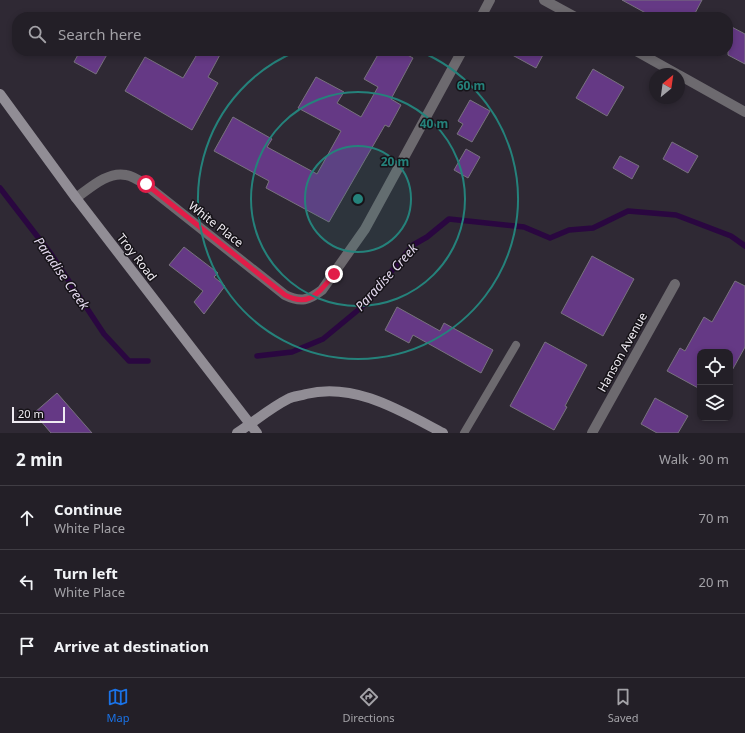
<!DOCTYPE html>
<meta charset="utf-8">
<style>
body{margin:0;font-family:"Noto Sans",sans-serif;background:#2b272f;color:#f1f3f6}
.controls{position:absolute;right:12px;bottom:12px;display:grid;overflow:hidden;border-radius:8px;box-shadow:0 2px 6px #0003}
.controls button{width:36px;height:36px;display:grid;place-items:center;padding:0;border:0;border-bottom:1px solid #403d44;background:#231f27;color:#f1f3f6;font:20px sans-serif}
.compass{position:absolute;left:649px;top:68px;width:36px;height:36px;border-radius:50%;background:#231f27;box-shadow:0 2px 6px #0003;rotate:29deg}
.scale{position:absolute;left:12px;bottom:10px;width:53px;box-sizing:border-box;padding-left:4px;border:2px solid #efebf2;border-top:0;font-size:11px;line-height:14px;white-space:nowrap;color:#efebf2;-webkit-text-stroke:3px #161318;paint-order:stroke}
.stop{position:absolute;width:12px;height:12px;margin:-9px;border:3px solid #e11d48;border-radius:50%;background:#fff}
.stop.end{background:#e11d48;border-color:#fff;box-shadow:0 1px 4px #0008}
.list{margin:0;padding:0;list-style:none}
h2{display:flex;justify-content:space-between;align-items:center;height:52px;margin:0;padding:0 16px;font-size:17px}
h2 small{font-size:13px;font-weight:400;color:#a3a2a7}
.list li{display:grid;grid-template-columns:26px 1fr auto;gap:12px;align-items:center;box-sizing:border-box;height:64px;padding:0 16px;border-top:1px solid #403d44}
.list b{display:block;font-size:15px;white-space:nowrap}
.list p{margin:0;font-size:13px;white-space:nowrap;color:#a3a2a7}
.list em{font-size:13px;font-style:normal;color:#a3a2a7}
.icon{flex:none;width:22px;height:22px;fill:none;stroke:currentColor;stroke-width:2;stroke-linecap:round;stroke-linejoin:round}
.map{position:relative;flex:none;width:745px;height:433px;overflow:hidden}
.search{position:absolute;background:#231f27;box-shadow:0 2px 6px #0003;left:12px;right:12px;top:12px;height:44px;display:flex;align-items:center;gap:10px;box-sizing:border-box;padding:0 14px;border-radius:16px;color:#a3a2a7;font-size:15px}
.sheet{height:244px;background:#231f27}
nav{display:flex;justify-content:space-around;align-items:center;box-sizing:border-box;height:56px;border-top:1px solid #403d44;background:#231f27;font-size:11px;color:#a3a2a7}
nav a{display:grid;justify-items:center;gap:2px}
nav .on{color:#1a73e8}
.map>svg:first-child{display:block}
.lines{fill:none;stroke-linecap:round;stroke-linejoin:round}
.stream{stroke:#2a0740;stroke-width:5.5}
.building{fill:#653985;stroke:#78727e}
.lane{stroke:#6d6a6f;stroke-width:8}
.street{stroke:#6d6a6f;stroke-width:10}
.secondary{stroke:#918d95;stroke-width:10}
.route{stroke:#e11d48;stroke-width:5}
.ring{fill:none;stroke:#25827b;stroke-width:2}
.labels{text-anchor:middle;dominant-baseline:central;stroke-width:3;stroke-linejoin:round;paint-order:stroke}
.street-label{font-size:12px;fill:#efebf2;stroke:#161318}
.water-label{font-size:13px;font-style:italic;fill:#e5daf0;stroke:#161318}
.centre{fill:#25827b;stroke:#161318;stroke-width:2}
.ring-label{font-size:12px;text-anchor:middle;font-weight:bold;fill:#25827b;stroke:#161318;stroke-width:3;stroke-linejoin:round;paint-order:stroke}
</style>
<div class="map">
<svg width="745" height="433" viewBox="0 0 745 433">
<rect width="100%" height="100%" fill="#2f2934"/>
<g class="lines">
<!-- stream -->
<path class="stream" d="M 0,188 L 51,254 L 104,334 L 129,361 L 148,361
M 257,356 L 292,352 L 323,339 L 363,306 L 413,245 L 427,237 L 449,219 L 524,227 L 550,238 L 569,230 L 593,228 L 628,211 L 676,215 L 731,236 L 745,246"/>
</g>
<!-- building -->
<path class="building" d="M 622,0 L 702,0 L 693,17 L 653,17 Z
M 728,25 L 745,34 L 745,64 L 728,55 Z
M 80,51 L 109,51 L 96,74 L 74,62 Z
M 199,51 L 222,51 L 208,77 L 218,83 L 192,130 L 125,91 L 145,57 L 183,78 Z
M 380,51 L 400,51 L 413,58 L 391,99 L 401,105 L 389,127 L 385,125 L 329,222 L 266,188 L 269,181 L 214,151 L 233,117 L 272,139 L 267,147 L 317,174 L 341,131 L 298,108 L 316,77 L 344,92 L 337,103 L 361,117 L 378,87 L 364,79 Z
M 505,51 L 545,51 L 536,68 Z
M 593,69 L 624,87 L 607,116 L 576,98 Z
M 470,100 L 490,111 L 472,142 L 457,134 L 463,124 L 458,121 Z
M 672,142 L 698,156 L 688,173 L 663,159 Z
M 466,149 L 480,157 L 468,178 L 454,170 Z
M 620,156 L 639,166 L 632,179 L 613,168 Z
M 184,247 L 218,273 L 214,277 L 225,286 L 204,314 L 194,302 L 203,291 L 169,265 Z
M 592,256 L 634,279 L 603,336 L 561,313 Z
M 735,281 L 745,286 L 745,347 L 730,374 L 730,352 L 700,352 L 700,389 L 667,371 L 680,348 L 685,351 L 704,317 L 712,322 Z
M 397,307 L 440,331 L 444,323 L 493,350 L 481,373 L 413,335 L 409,343 L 385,330 Z
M 545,342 L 587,365 L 565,406 L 567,407 L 554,430 L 510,406 Z
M 57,393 L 92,433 L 51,433 L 34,413 Z
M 655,398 L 688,416 L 678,433 L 657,433 L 641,424 Z"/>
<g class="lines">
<!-- lane -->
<path class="lane" d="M 464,433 L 516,345"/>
<!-- street -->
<path class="street" d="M 544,0 L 575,17
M 481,17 L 490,0
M 636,51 L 677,74
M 679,75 L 745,112
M 76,198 C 90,188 108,171 126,175 C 133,176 140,181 146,185 L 285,295 C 301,303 309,300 322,290 L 365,229 L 462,51
M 592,433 L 675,284"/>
<!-- secondary -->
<path class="secondary" d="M 0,94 L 76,198 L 257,433
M 237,433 C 254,422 270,408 288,399 C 293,396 300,396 306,394 C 355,382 401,411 443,433"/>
</g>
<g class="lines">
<!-- route -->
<path class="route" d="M 146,184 L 285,295 C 310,308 320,292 334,274"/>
</g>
<!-- distance rings -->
<circle cx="358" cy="199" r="53" fill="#25827b" fill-opacity=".12"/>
<g class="ring">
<circle cx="358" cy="199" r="53"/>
<circle cx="358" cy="199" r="107"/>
<path d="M419 51A160 160 0 1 1 297 51"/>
</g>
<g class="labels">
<!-- street labels -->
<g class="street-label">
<text transform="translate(216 224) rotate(38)">White Place</text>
<text transform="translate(137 257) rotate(52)">Troy Road</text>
<text transform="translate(622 352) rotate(-61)">Hanson Avenue</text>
</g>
<!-- water labels -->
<g class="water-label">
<text transform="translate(62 273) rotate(55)">Paradise Creek</text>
<text transform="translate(386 277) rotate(-48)">Paradise Creek</text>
</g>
</g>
<circle cx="358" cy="199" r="6" class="centre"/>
<g class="ring-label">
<text x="471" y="90">60 m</text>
<text x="434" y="128">40 m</text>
<text x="395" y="166">20 m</text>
</g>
</svg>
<div class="controls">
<button><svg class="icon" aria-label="locate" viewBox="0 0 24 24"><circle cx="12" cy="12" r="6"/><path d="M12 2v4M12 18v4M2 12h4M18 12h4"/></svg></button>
<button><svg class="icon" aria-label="layers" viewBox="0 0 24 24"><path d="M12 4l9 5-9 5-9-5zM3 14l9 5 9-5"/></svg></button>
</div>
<svg class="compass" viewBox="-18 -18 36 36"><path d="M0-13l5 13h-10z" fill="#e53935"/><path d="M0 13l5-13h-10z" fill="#a3a2a7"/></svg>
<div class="scale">20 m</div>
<div class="stop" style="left:146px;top:184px"></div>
<div class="stop end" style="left:334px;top:274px"></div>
<div class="search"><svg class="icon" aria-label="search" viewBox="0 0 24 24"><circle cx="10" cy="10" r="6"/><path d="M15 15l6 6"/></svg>Search here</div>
</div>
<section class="sheet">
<h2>2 min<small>Walk · 90 m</small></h2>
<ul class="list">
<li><svg class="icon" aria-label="ahead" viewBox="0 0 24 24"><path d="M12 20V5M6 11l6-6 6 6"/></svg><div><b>Continue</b><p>White Place</p></div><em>70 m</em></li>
<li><svg class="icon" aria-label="left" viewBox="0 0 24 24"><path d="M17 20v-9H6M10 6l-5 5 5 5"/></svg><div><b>Turn left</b><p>White Place</p></div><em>20 m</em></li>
<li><svg class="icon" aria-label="arrive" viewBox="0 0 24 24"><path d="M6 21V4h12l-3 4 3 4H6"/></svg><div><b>Arrive at destination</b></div></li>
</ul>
</section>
<nav>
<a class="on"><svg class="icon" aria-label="map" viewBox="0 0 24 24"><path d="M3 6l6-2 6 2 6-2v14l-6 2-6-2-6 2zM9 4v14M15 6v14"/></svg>Map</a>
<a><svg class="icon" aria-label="directions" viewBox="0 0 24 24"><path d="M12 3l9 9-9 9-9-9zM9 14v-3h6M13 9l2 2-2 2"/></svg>Directions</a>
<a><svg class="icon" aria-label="saved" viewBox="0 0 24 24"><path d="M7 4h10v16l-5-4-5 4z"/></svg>Saved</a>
</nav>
